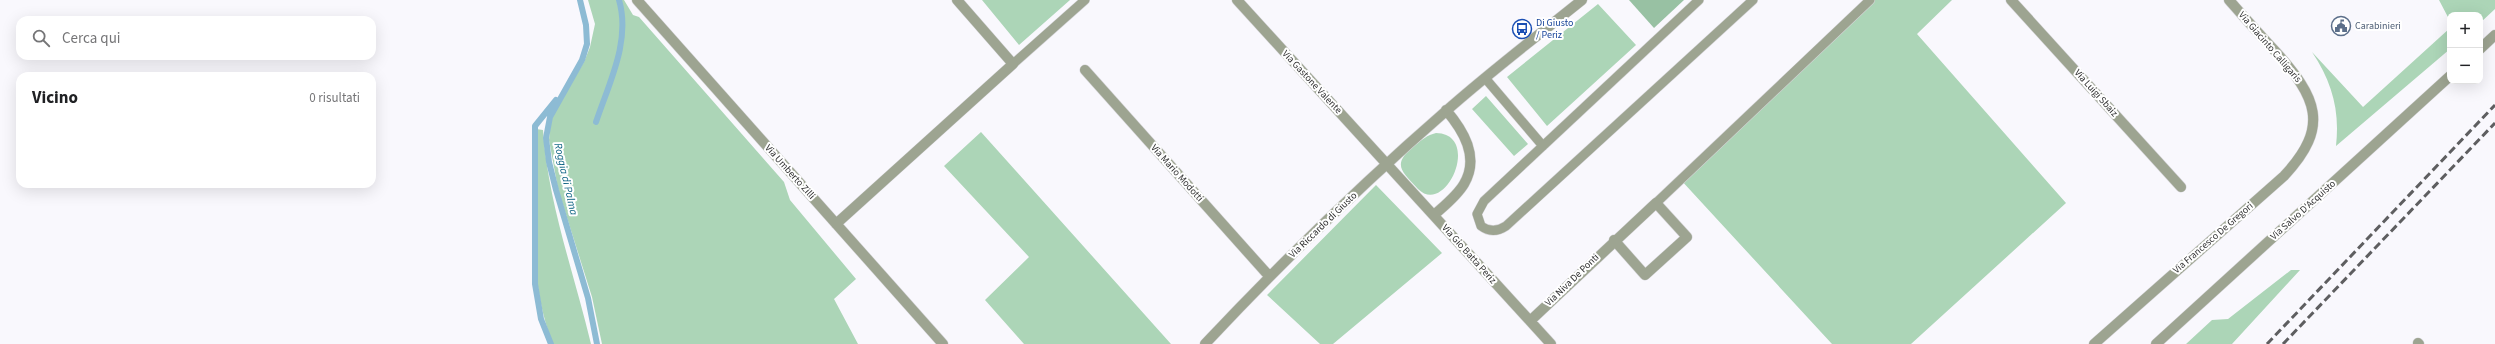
<!DOCTYPE html>
<html lang="it">
<meta charset="utf-8">
<style>
body{margin:0;font-family:"Source Sans 3",sans-serif;background:#f6f6f6;color:#202124}
.controls{position:absolute;right:12px;top:12px;display:grid;overflow:hidden;border-radius:8px;box-shadow:0 4px 16px #0002}
.controls button{width:36px;height:36px;display:grid;place-items:center;padding:0;border:0;border-bottom:1px solid #e0e0e0;background:#fff;color:#202124;font:20px sans-serif}
.list{margin:0;padding:0;list-style:none}
h2{display:flex;justify-content:space-between;align-items:center;height:52px;margin:0;padding:0 16px;font-size:17px}
h2 small{font-size:13px;font-weight:400;color:#757577}
.icon{flex:none;width:22px;height:22px;fill:none;stroke:currentColor;stroke-width:2;stroke-linecap:round;stroke-linejoin:round}
.map{position:relative;flex:none;width:2495px;height:344px;overflow:hidden}
.search{position:absolute;background:#fff;box-shadow:0 4px 16px #0002;left:16px;top:16px;width:360px;height:44px;display:flex;align-items:center;gap:10px;box-sizing:border-box;padding:0 14px;border-radius:12px;color:#757577;font-size:15px}
.panel{position:absolute;background:#fff;box-shadow:0 4px 16px #0002;left:16px;top:72px;width:360px;height:116px;border-radius:12px}
.map>svg:first-child{display:block}
.green{fill:#acd5b7}
.forest{fill:#98c1a3}
.lines{fill:none;stroke-linecap:round;stroke-linejoin:round}
.stream{stroke:#8dbbd4;stroke-width:6}
.service-casing{stroke:#d5d4d8;stroke-width:10}
.minor-casing{stroke:#d5d4d8;stroke-width:11}
.tertiary-casing{stroke:#d5d4d8;stroke-width:11}
.service{stroke:#9da491;stroke-width:9}
.minor{stroke:#9da491;stroke-width:10}
.tertiary{stroke:#9da491;stroke-width:10}
.rail{stroke:#5e5e60;stroke-width:3;stroke-dasharray:8 4;stroke-linecap:butt}
.labels{text-anchor:middle;dominant-baseline:central;stroke-width:4;stroke-linejoin:round;paint-order:stroke}
.transit-label{font-size:10px;fill:#164399;stroke:#fff;text-anchor:start}
.service-label{font-size:10px;fill:#4e5e75;stroke:#fff;text-anchor:start}
.street-label{font-size:10px;fill:#313132;stroke:#fff}
.water-label{font-size:11px;font-style:italic;fill:#055d7f;stroke:#fff}
</style>
<div class="map">
<svg width="2495" height="344" viewBox="0 0 2495 344">
<rect width="100%" height="100%" fill="#f9f8fd"/>
<!-- green -->
<path class="green" d="M 588,0 L 624,0 L 633,15 L 639,17 L 784,182 L 790,200 L 856,279 L 834,299 L 858,344 L 602,344 L 592,297 L 558,189 L 549,140 L 551,117 L 584,62 L 590,47 L 595,24 Z
M 982,0 L 1070,0 L 1019,45 Z
M 1870,0 L 1952,0 L 1917,34 L 2066,203 L 1911,344 L 1832,344 L 1680,179 Z
M 2439,0 L 2495,0 L 2495,9 L 2480,23 L 2480,15 L 2450,15 L 2450,21 Z
M 1598,4 L 1636,45 L 1547,126 L 1507,77 Z
M 2450,28 L 2450,49 L 2336,146 C 2340,110 2332,82 2312,52 L 2363,107 Z
M 1486,96 L 1528,144 L 1514,156 L 1472,109 Z
M 536,129 L 543,130 C 548,203 574,273 591,344 L 553,344 C 526,277 535,200 536,129 Z
M 981,132 L 1171,344 L 1024,344 L 985,300 L 1029,257 L 944,166 Z
M 1436,133 C 1482,134 1446,217 1418,189 C 1400,170 1392,164 1415,145 C 1422,140 1427,135 1436,133 Z
M 1376,185 L 1442,253 L 1333,344 L 1320,344 L 1267,295 Z
M 2291,270 L 2300,270 L 2232,344 L 2186,344 L 2212,320 L 2228,319 Z"/>
<!-- forest -->
<path class="forest" d="M 1629,0 L 1684,0 L 1654,28 Z"/>
<g class="lines">
<!-- stream -->
<path class="stream" d="M 580,0 L 586,25 L 587,44 L 582,60 L 550,117 L 546,138 L 549,162 L 556,190 L 588,298 L 597,344
M 596,122 C 609,83 631,41 619,0
M 551,344 L 541,319 L 535,284 L 535,126 L 556,100"/>
<!-- service casing -->
<g class="service-casing">
<path id="service" d="M 1699,0 L 1484,201 L 1477,214 L 1481,226 C 1489,232 1497,232 1506,226 L 1753,0
M 1013,64 L 1085,0
M 1485,78 L 1543,146
M 1656,203 L 1870,0"/>
</g>
<!-- minor casing -->
<g class="minor-casing">
<path id="minor" d="M 637,0 L 943,344
M 1237,0 L 1551,344
M 2011,0 L 2181,187
M 1085,70 L 1269,276
M 1434,215 C 1444,206 1457,196 1464,184 C 1480,157 1463,130 1446,110
M 836,224 L 1013,64 L 957,0
M 1530,321 L 1656,203 L 1687,237 L 1645,275 L 1614,240
M 2418,343 L 2419,344
M 1205,344 C 1282,262 1362,184 1446,111 C 1490,72 1536,37 1582,0
M 2094,344 L 2284,176 C 2331,126 2316,97 2276,52 C 2260,35 2244,17 2229,0"/>
</g>
<!-- tertiary casing -->
<g class="tertiary-casing">
<path id="tertiary" d="M 2480,49 L 2495,35
M 2156,344 L 2450,76"/>
</g>
<!-- service -->
<use href="#service" class="service"/>
<!-- minor -->
<use href="#minor" class="minor"/>
<!-- tertiary -->
<use href="#tertiary" class="tertiary"/>
<!-- rail -->
<path class="rail" d="M 2267,344 L 2495,105
M 2283,344 L 2495,123"/>
</g>
<!-- icons -->
<defs>
<g id="civic-ring" transform="scale(1)"><circle r="9.5" fill="#fff" stroke="#5c6f8a" stroke-width="1.5"/><path d="M-.6-6.5H3V-4.5H.6V-3L4-1V1h2V6H-6V1h2V-1L-.6-3ZM-1.2 2.5V6h2.4V2.5Z" fill="#5c6f8a"/></g>
<g id="bus-ring" transform="scale(1)"><circle r="9.5" fill="#fff" stroke="#1a4fb4" stroke-width="1.5"/><path d="M-5-6H5V4H4V6H2V4H-2V6H-4V4H-5ZM-3.5-4V0h7V-4ZM-3.5 1.2v1.5H-2V1.2ZM2 1.2v1.5H3.5V1.2Z" fill="#1a4fb4"/></g>
</defs>
<g fill-rule="evenodd">
<use href="#civic-ring" x="2341" y="26"/>
<use href="#bus-ring" x="1522" y="29"/>
</g>
<g class="labels">
<!-- transit labels -->
<g class="transit-label">
<text x="1536" y="23">Di Giusto<tspan x="1536" dy="12">/ Periz</tspan></text>
</g>
<!-- service labels -->
<g class="service-label">
<text x="2355" y="26">Carabinieri</text>
</g>
<!-- street labels -->
<g class="street-label">
<text transform="translate(2270 47) rotate(49)">Via Giacinto Calligaris</text>
<text transform="translate(1312 82) rotate(47)">Via Gastone Valente</text>
<text transform="translate(2096 93) rotate(48)">Via Luigi Sbaiz</text>
<text transform="translate(790 172) rotate(48)">Via Umberto Zilli</text>
<text transform="translate(1177 173) rotate(48)">Via Mario Modotti</text>
<text transform="translate(2303 210) rotate(-42)">Via Salvo D'Acquisto</text>
<text transform="translate(1323 225) rotate(-44)">Via Riccardo di Giusto</text>
<text transform="translate(2213 238) rotate(-41)">Via Francesco De Gregori</text>
<text transform="translate(1469 254) rotate(48)">Via Gio Batta Periz</text>
<text transform="translate(1572 280) rotate(-44)">Via Niva De Ponti</text>
</g>
<!-- water labels -->
<g class="water-label">
<text transform="translate(566 179) rotate(77)">Roggia di Palma</text>
</g>
</g>
</svg>
<div class="controls">
<button>+</button>
<button>−</button>
</div>
<div class="search"><svg class="icon" aria-label="search" viewBox="0 0 24 24"><circle cx="10" cy="10" r="6"/><path d="M15 15l6 6"/></svg>Cerca qui</div>
<section class="panel">
<h2>Vicino<small>0 risultati</small></h2>
<ul class="list">
</ul>
</section>
</div>
